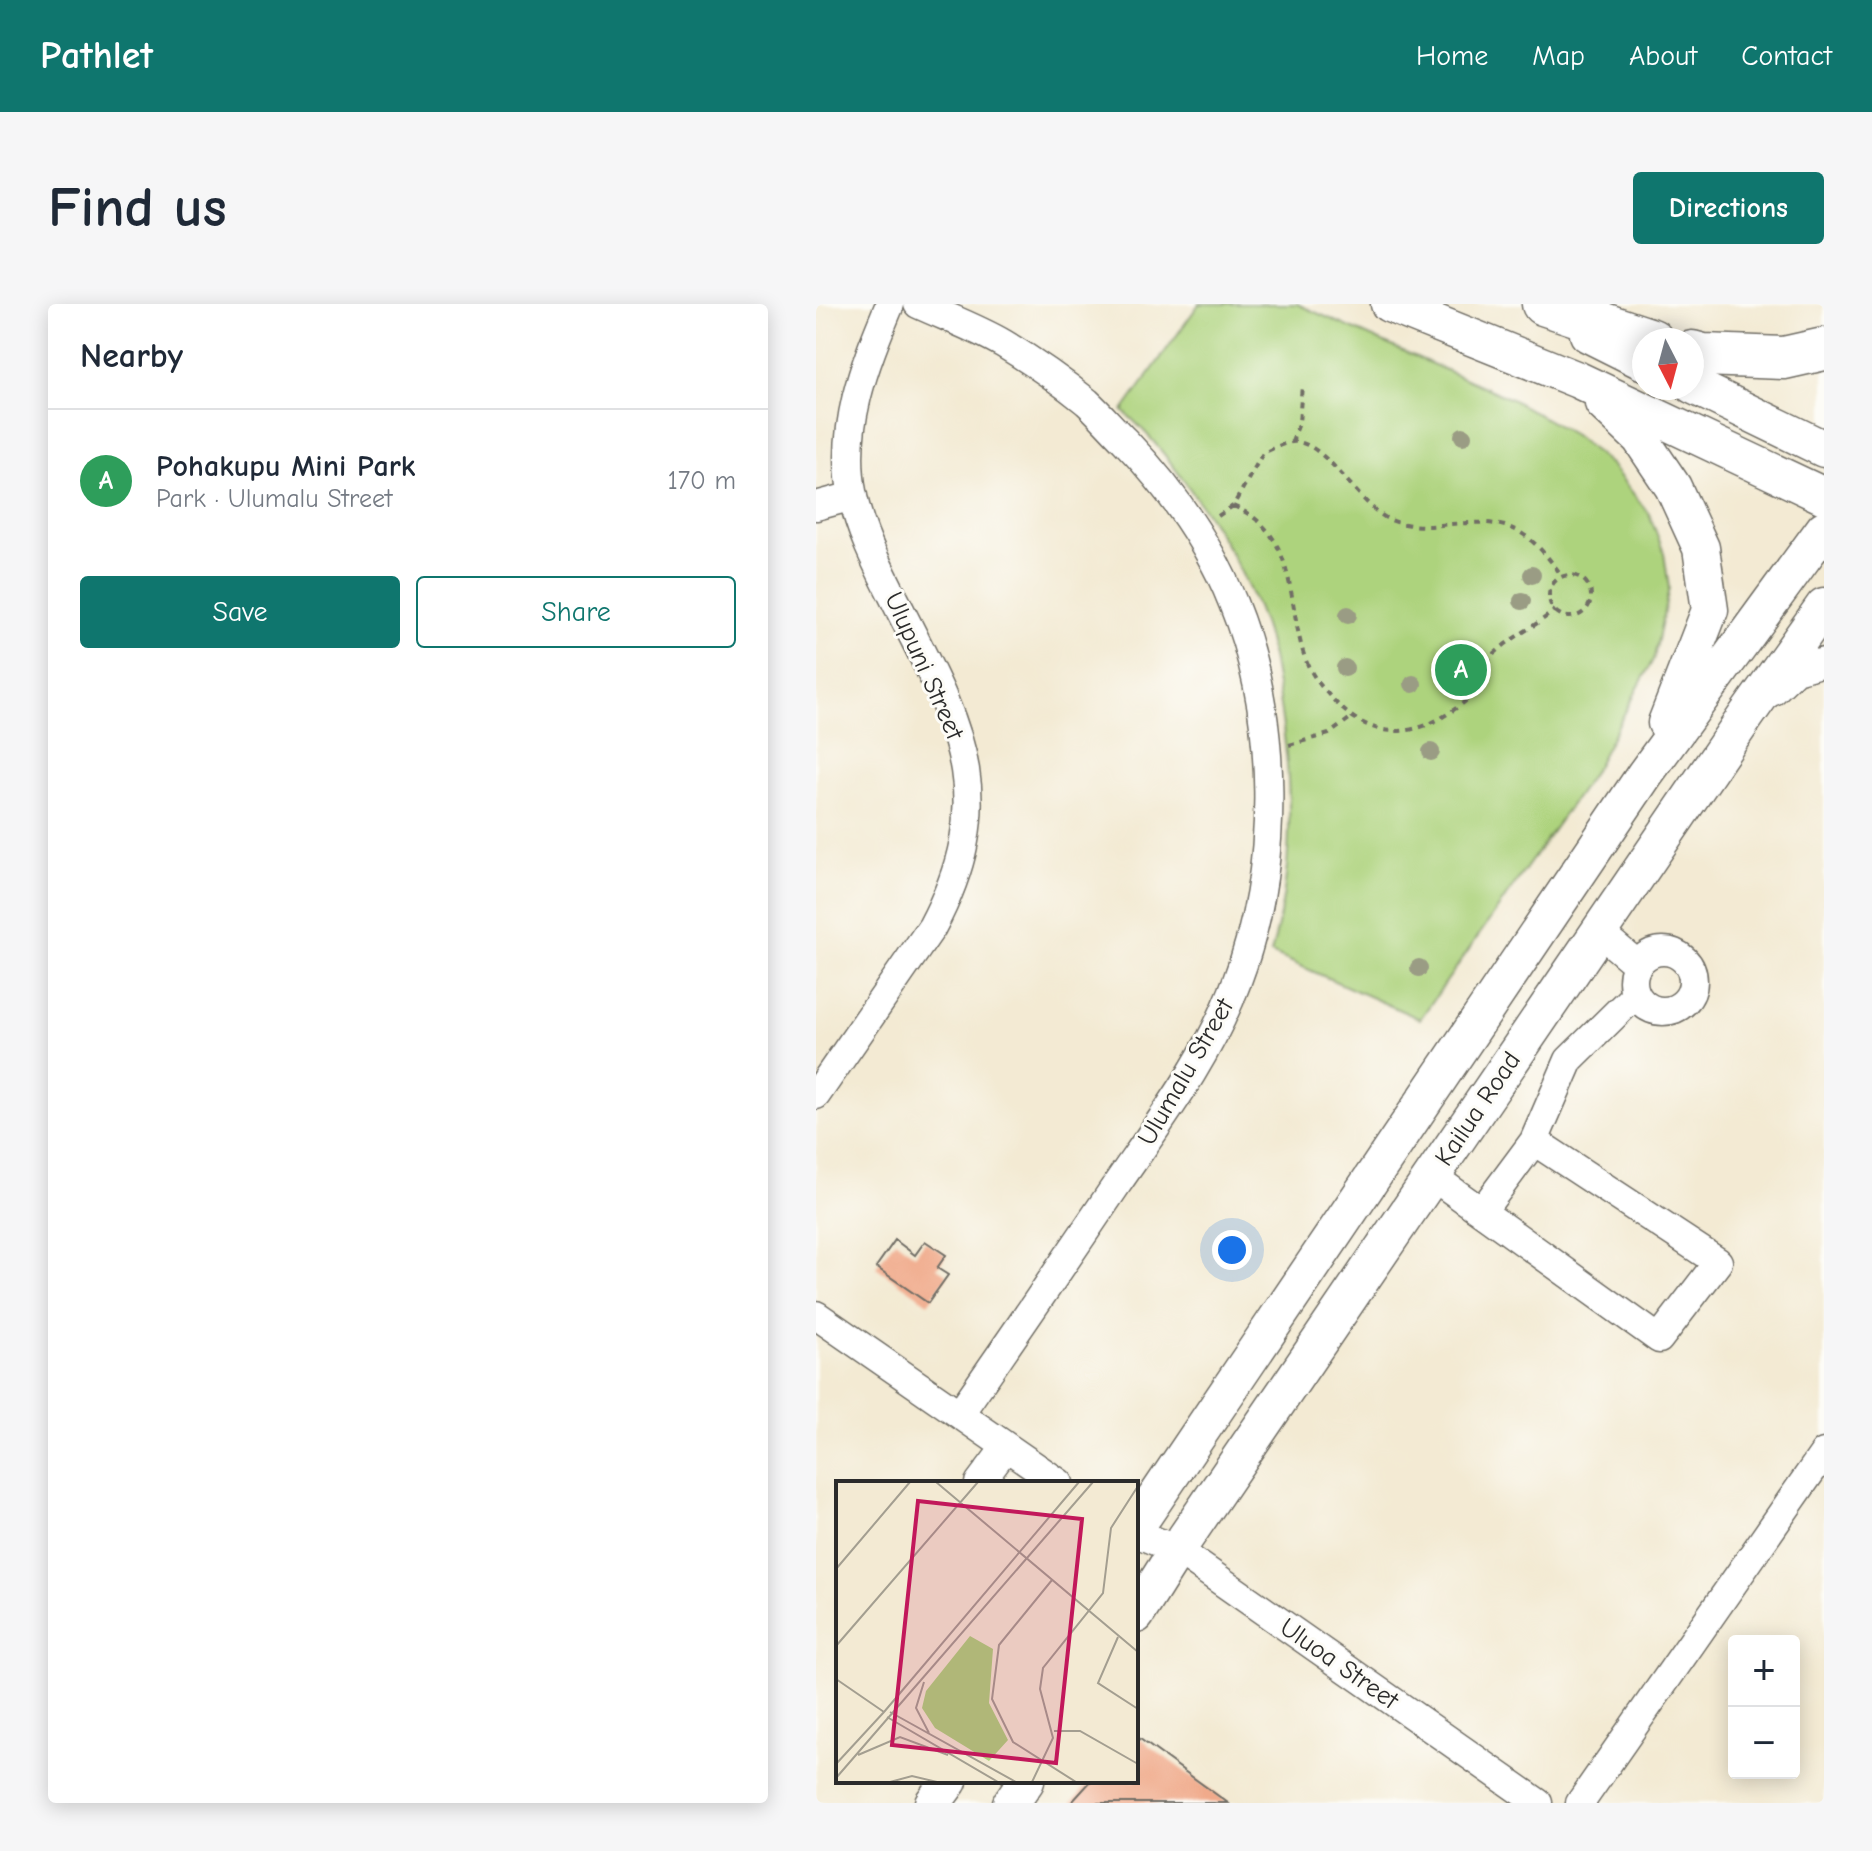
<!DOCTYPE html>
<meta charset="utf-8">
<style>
body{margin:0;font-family:"Comic Neue",sans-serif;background:#f6f6f7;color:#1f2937}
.controls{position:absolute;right:24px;bottom:24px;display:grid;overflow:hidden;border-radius:8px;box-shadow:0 4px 20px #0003}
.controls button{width:72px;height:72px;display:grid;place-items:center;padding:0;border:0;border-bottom:2px solid #e0e1e3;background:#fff;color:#1f2937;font:40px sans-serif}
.compass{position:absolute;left:816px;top:24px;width:72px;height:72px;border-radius:50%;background:#fff;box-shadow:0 4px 20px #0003;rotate:174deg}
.you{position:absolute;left:416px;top:946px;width:28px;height:28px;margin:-20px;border:6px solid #fff;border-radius:50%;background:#1a73e8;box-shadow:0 0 0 12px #1a73e833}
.badge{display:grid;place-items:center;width:52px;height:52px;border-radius:50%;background:#0f766e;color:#fff;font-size:26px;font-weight:700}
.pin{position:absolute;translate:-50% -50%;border:4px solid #fff;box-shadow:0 2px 8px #0006}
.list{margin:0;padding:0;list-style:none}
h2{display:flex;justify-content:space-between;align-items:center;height:104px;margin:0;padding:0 32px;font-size:34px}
h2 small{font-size:26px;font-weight:400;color:#747a83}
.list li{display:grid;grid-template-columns:52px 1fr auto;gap:24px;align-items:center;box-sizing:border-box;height:144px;padding:0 32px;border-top:2px solid #e0e1e3}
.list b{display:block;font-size:30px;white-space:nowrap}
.list p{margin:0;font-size:26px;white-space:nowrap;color:#747a83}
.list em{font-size:26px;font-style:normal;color:#747a83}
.actions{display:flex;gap:16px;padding:24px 32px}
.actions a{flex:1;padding:18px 0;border:2px solid #0f766e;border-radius:8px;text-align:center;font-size:28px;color:#0f766e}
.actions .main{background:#0f766e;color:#fff}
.map{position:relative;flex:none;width:1008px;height:1499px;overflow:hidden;border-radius:8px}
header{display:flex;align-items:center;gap:48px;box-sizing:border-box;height:112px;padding:0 40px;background:#0f766e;color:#fff}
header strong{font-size:38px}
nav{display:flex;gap:44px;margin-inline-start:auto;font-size:28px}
.intro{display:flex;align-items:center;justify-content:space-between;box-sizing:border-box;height:192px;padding:0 48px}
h1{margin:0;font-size:56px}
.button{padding:20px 36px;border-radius:8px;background:#0f766e;color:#fff;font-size:28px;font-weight:700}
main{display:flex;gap:48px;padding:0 48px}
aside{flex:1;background:#fff;border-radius:8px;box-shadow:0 4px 20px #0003}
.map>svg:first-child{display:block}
.green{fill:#add37d;stroke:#6c7f54;stroke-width:2}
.building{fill:#f0aa8b}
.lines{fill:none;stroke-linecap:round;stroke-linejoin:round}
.minor-casing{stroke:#716e66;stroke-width:31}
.major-casing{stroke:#716e66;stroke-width:39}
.highway-casing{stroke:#716e66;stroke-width:45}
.path{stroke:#716e66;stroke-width:4;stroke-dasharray:6 6;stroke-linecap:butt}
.minor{stroke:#fff;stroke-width:28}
.major{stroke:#fff;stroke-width:36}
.highway{stroke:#fff;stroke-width:42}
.tree{fill:#9a9c84}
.labels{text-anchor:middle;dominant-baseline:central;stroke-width:6;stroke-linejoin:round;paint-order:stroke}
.street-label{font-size:26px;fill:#2b2b2b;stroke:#fdfcf7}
.inset-road{fill:none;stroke:#a39e90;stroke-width:2}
.view{fill:#c2185b;fill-opacity:0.15;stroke:#c2185b;stroke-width:4}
.inset-edge{fill:none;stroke:#2b2b2b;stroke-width:4}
</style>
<header>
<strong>Pathlet</strong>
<nav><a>Home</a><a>Map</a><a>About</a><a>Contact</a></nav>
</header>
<div class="intro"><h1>Find us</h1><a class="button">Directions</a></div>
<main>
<aside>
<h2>Nearby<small></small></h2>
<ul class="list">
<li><span class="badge" style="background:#2e9e5b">A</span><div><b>Pohakupu Mini Park</b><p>Park · Ulumalu Street</p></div><em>170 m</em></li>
</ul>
<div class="actions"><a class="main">Save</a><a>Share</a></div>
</aside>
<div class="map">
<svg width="1008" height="1499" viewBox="0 0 1008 1499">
<rect width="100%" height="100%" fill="#fdfcf7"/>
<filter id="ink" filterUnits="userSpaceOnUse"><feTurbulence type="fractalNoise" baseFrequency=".0125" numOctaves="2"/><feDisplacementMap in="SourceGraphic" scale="16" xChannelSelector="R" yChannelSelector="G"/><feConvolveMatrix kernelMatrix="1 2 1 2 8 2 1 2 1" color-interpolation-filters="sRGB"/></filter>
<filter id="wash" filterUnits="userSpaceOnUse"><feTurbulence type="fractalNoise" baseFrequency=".006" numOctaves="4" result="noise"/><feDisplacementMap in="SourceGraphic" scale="32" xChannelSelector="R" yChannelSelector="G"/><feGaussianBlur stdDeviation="1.8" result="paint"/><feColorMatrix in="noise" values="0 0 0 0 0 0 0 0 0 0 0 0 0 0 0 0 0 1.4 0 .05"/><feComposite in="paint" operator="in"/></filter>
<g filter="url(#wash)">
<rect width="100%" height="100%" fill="#f3ead3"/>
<!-- green -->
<path class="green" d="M 383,0 L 481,0 L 695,95 L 758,131 L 795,161 L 833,210 L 848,249 L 853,284 L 838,354 L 775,472 L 604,715 L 455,649 C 478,567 477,487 464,402 C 460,375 456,345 447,319 C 430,271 403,226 374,185 C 354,157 334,130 307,107 Z"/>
<g id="blocks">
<!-- building -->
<path class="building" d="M 79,936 L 99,951 L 109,937 L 130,951 L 121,964 L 132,971 L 112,999 L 60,963 Z
M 320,1432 L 412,1499 L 255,1499 L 275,1477 L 320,1477 Z"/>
</g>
</g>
<g filter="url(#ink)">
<use href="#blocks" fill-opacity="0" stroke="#716e66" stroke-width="2"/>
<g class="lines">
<!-- minor casing -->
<g class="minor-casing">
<path id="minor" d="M 102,0 C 130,13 161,24 188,40 C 216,57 245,77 271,98 C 284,110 296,124 309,137 C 354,184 393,238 417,299 C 463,412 464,563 421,677 C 394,751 345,816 301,880 C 249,957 197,1033 144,1109
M 0,202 L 37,192
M 957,387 L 979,366 L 1008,358
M 783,628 L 822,661
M817 677a30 30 0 1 1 60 0a30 30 0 1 1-60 0Z
M 0,791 L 116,623 C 189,486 137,413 75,288 C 60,258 44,227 37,193 C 23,124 48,62 74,0
M 718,837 L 753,756 L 820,690
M 616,872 L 843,1035 L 902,958 L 718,837 L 666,907
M 0,1011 L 243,1179
M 163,1179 L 190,1143
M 320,1229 L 361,1246 L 722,1499
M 764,1499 L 1008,1149"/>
</g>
<!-- major casing -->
<g class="major-casing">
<path id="major" d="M 573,0 L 762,76 L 1008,192
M 772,30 L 828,58
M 876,81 L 1008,145
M 787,99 L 824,134 L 857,183 L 885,244 L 894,306 L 850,419
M 320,1223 L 829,470 L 1008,225
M 320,1311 L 361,1246 L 930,412 L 1008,302
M 117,1499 L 133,1477
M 195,1499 L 210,1477"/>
</g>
<!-- highway casing -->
<g class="highway-casing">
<path id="highway" d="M 727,0 L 836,36
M 876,48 L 887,51 L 968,54 L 1008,45"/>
</g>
<!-- path -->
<path class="path" d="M 476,138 L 483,119 L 486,81
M 417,202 C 483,229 470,298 489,354 C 494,368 502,379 512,390 C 547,432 590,439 636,407 C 642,403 651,397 655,391 C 665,377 666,362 679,349 C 696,333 720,322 739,306
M 402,212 L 417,202 L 447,149 C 456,145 467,139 476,138 C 507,134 542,199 570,214 C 586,222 608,223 625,221 C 689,215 707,218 746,272
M733 292a21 21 0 1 1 42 0a21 21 0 1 1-42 0Z
M 473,441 L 513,430 L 536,413"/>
<!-- minor -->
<use href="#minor" class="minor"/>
<!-- major -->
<use href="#major" class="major"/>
<!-- highway -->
<use href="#highway" class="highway"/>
</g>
<!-- trees -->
<g class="tree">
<circle cx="647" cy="132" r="9"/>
<circle cx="716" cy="271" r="9"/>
<circle cx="706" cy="297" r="9"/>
<circle cx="532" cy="311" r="9"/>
<circle cx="529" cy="364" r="9"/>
<circle cx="597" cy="380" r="9"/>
<circle cx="615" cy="448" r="9"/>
<circle cx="603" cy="664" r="9"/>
</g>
</g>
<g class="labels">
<!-- street labels -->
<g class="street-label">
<text transform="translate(108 362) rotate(66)">Ulupuni Street</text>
<text transform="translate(370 768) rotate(-60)">Ulumalu Street</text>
<text transform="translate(662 805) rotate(-56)">Kailua Road</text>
<text transform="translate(523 1360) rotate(35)">Uluoa Street</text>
</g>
</g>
<!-- overview -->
<g transform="translate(20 1177)">
<rect width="302" height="302" fill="#f3ead3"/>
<path d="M 134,155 L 157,168 L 153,222 L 172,259 L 153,280 L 99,247 L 86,227 L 90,210 Z" fill="#add37d"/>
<path class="inset-road" d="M 100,1 L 302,171M 0,88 L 74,1M 216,99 L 163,164 L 156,218 L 177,261 L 240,301M 282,156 L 262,202 L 302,228M 0,165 L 142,1M 0,198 L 48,231M 88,201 L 80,227 L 93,252M 48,231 L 243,1M 54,231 L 180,301M 51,236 L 162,301M 52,237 L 257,1M 218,250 L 244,250 L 302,283M 22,274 L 64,256 L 112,274M 0,283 L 48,231M 0,297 L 52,237M 54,301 L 76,295 L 101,301M 196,301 L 217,257 L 204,208 L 207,187 L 267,112 L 275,47 L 302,5"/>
<path class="view" d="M 82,20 L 246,38 L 220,282 L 56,264 Z"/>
<rect width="302" height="302" class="inset-edge"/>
</g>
</svg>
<div class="controls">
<button>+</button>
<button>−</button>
</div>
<svg class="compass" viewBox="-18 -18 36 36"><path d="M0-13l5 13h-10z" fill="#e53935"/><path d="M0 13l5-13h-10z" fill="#747a83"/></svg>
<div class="you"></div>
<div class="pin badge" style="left:645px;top:366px;background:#2e9e5b">A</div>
</div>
</main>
